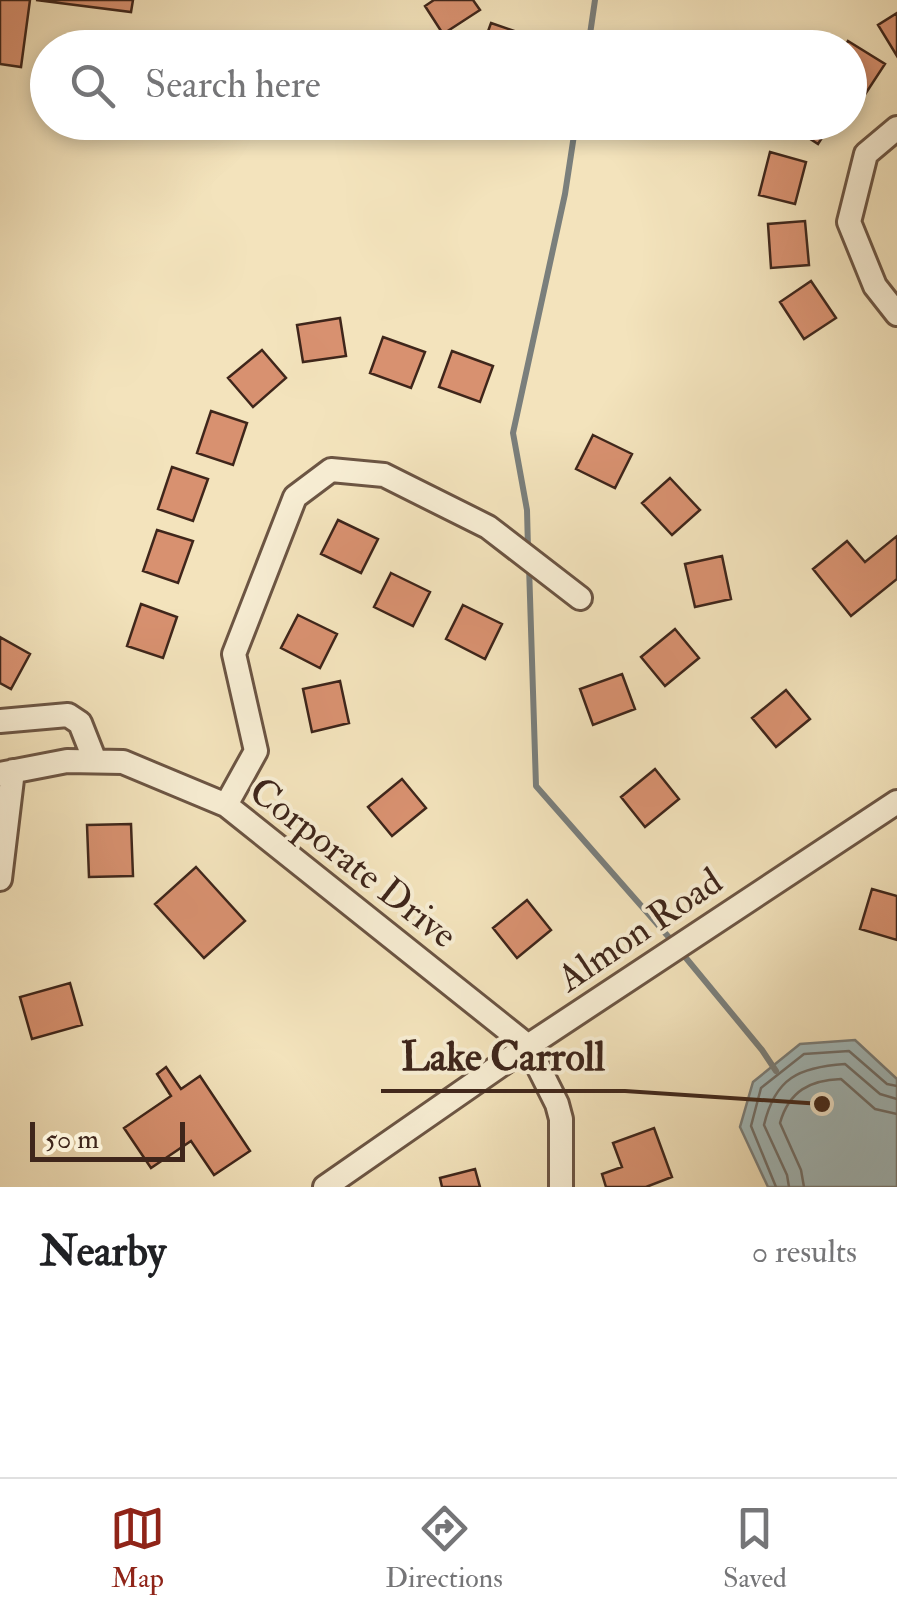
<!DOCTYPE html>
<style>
body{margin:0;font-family:"IM FELL Double Pica",serif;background:#f2f2f2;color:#202124}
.scale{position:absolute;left:30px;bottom:25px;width:155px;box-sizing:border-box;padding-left:10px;border:5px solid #3f261b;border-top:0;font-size:28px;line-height:35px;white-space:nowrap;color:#3f261b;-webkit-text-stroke:8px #f7edd3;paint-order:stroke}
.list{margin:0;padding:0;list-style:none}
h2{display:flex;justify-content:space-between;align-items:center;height:130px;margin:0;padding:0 40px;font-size:42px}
h2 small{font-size:32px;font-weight:400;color:#757577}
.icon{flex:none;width:55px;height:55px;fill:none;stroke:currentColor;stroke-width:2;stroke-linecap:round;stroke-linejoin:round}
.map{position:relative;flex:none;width:897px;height:1187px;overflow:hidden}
.search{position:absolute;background:#fff;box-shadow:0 5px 15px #0003;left:30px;right:30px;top:30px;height:110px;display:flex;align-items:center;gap:25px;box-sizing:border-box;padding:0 35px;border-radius:55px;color:#757577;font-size:38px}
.sheet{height:290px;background:#fff}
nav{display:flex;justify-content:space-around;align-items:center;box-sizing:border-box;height:140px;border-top:2px solid #e0e0e0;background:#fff;font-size:28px;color:#757577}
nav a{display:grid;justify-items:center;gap:5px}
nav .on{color:#8f2418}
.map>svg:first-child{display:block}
.water{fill:#a2bbbd;stroke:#7a7f7c;stroke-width:2.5}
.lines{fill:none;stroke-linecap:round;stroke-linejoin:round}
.shore{stroke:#70706c;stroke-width:2.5}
.stream{stroke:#7a7f7c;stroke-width:6}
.building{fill:#d89170;stroke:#3f261b;stroke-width:2.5}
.minor-casing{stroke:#6c5543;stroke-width:28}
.minor{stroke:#f7edd3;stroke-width:22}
.labels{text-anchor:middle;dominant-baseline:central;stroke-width:8;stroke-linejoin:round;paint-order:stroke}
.street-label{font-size:38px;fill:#3f261b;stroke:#f7edd3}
.leader{fill:none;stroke:#3f261b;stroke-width:4}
.callout-dot{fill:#3f261b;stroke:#f7edd3;stroke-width:4}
.callout-label{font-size:40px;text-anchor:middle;font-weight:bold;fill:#3f261b;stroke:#f7edd3;stroke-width:8;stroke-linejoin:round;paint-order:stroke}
</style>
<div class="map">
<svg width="897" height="1187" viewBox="0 0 897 1187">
<rect width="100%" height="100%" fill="#f3e3bc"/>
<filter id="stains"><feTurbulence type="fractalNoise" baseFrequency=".002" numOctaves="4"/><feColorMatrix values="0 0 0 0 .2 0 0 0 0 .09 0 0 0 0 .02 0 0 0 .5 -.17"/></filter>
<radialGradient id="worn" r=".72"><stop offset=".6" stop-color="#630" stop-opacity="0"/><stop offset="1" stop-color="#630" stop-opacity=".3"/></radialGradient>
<!-- water -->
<path class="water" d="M 855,1040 L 897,1079 L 897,1187 L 768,1187 L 740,1127 L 753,1082 L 800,1044 Z"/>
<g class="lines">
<!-- shore -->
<path class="shore" d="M 776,1187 L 751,1126 L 761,1088 L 804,1054 L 849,1051 L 887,1084 L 897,1086
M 789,1187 L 787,1175 L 764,1125 C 775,1078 799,1067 845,1064 L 880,1094 L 897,1099
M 804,1187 L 801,1170 L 780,1123 C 789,1091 810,1080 841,1079 L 875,1109 L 897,1114"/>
<!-- stream -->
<path class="stream" d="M 588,48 L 595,0
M 528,549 L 527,510 L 513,433 L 565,194 L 576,122
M 529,566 L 536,786 L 673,942
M 681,952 L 762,1050 L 776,1071"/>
</g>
<!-- building -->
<path class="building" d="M 0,0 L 30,0 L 21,67 L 0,64 Z
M 36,0 L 133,0 L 131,12 Z
M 434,0 L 473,0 L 480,10 L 443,34 L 425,6 Z
M 897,13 L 897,56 L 878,25 Z
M 491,23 L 523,34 L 518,48 L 482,48 Z
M 848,41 L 885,64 L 864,96 L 850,87 L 850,48 L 844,48 Z
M 784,122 L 832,122 L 818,144 Z
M 770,152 L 806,162 L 795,204 L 759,195 Z
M 805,221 L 809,265 L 771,268 L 768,224 Z
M 811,281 L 836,318 L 804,339 L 780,302 Z
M 340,318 L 346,356 L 303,362 L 297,325 Z
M 383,337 L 425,352 L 411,388 L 370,373 Z
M 262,350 L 286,378 L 253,407 L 228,378 Z
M 452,351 L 493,366 L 480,402 L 439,387 Z
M 211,411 L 247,423 L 233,465 L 197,453 Z
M 593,435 L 632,454 L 615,488 L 576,469 Z
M 172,467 L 208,479 L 193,521 L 158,509 Z
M 670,478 L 700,510 L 672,535 L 642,503 Z
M 338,520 L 378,539 L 361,573 L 321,554 Z
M 157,530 L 193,541 L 178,583 L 143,571 Z
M 897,536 L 897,579 L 851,616 L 813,569 L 847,541 L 865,562 Z
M 722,556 L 731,599 L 695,607 L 685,564 Z
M 391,573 L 430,592 L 413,626 L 374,607 Z
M 141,604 L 177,617 L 163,658 L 127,646 Z
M 463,605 L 502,624 L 485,659 L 446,639 Z
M 298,615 L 337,634 L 320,668 L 281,648 Z
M 675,629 L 699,658 L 665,686 L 641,657 Z
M 0,637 L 30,654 L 11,689 L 0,683 Z
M 622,674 L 635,709 L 593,725 L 580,689 Z
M 340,681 L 349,723 L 312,732 L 303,689 Z
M 786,690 L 810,719 L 776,747 L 752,718 Z
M 655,769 L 679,799 L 645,827 L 621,797 Z
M 402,779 L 426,808 L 392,836 L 368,807 Z
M 131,824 L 133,876 L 89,877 L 87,825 Z
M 196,867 L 245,921 L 204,958 L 155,904 Z
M 872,889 L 897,896 L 897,940 L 860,929 Z
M 527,900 L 551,930 L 517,958 L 493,928 Z
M 70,983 L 82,1025 L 32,1039 L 20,997 Z
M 166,1067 L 181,1089 L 200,1076 L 250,1151 L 214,1175 L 191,1141 L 151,1168 L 124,1128 L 171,1096 L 157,1074 Z
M 654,1128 L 672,1177 L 646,1187 L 606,1187 L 602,1174 L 622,1167 L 613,1143 Z
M 475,1169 L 480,1187 L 442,1187 L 440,1178 Z"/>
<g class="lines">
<!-- minor casing -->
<g class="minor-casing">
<path id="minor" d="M 897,128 L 866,154 L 849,222 L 875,286 L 897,314
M 0,721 L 68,715 L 80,723 L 95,761
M 0,774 L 67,761 L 123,762 L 226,805 L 528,1046 L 557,1104 L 561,1119 L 561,1187
M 226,805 L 256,751 L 234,654 L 295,497 L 331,470 L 384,475 L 488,527 L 580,598
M 0,879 L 13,771
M 325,1187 L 528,1046 L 897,802"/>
</g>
<!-- minor -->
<use href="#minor" class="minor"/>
</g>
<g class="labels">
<!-- street labels -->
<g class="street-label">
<text transform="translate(353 863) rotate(38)">Corporate Drive</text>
<text transform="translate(640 930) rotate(-34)">Almon Road</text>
</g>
</g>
<!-- callouts -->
<path class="leader" d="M822 1104L625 1091H381"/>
<circle class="callout-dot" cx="822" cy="1104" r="10"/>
<g class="callout-label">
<text x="503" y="1070">Lake Carroll</text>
</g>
<rect width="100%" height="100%" filter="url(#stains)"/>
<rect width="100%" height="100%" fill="url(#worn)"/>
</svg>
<div class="scale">50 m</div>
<div class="search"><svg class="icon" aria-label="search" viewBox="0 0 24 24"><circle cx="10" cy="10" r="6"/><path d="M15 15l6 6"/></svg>Search here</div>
</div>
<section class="sheet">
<h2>Nearby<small>0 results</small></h2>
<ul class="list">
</ul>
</section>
<nav>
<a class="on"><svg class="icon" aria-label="map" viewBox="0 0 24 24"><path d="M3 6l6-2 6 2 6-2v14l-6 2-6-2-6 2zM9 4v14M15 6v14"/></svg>Map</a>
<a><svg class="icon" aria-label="directions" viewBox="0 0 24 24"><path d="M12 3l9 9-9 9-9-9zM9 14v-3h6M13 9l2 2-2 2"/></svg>Directions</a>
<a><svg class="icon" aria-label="saved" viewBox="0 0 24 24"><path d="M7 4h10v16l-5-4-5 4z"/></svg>Saved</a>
</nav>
